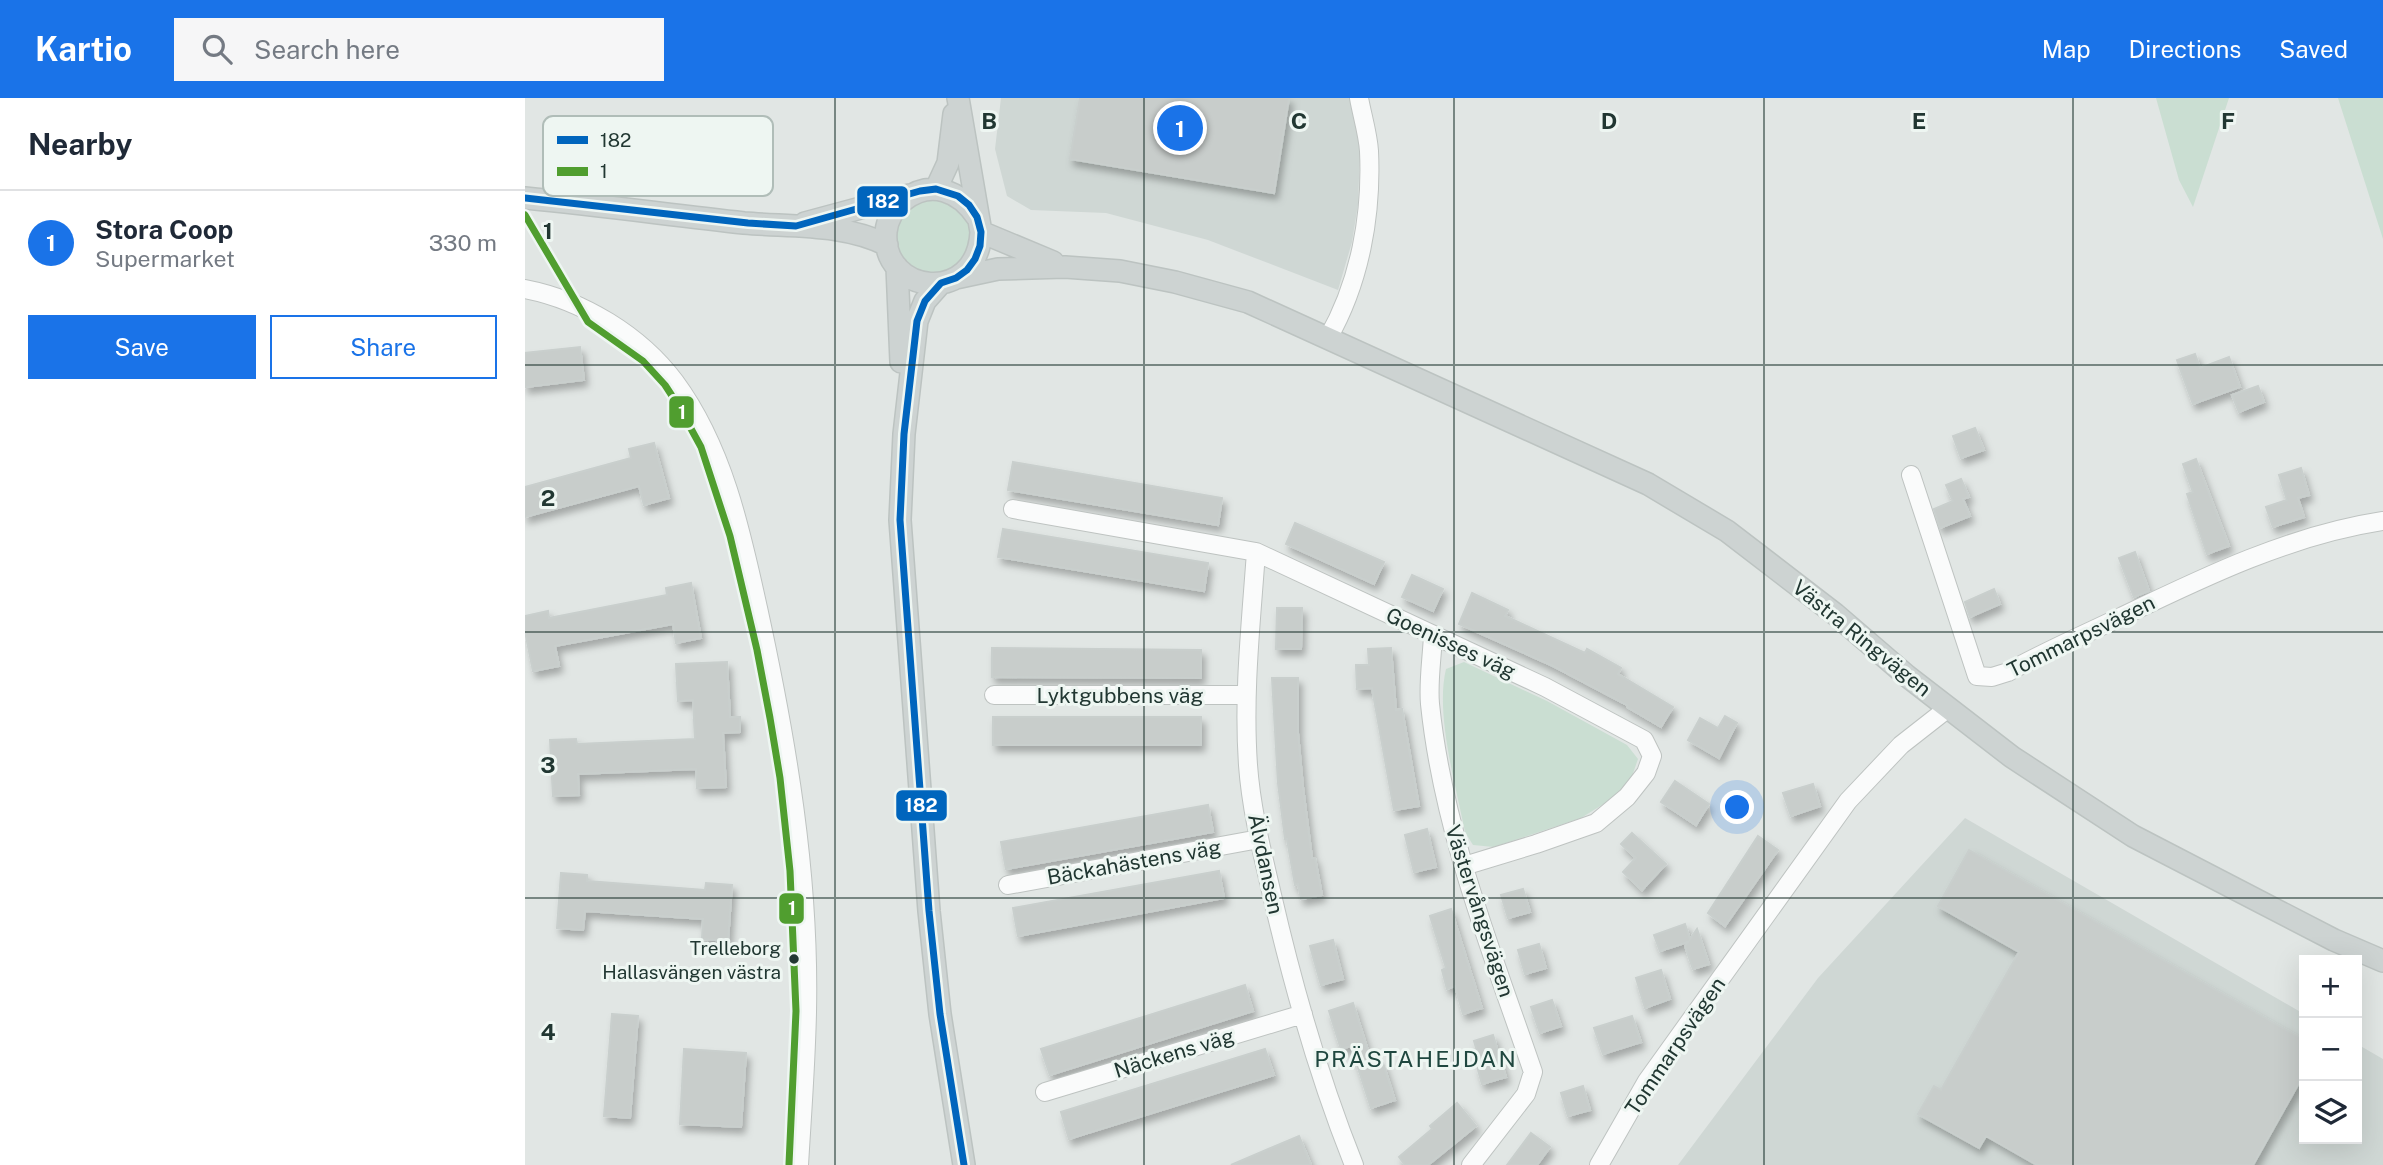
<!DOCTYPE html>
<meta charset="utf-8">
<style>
body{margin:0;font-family:"Public Sans",sans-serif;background:#f6f6f7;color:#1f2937}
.controls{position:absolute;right:21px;bottom:21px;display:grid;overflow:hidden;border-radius:0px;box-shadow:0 7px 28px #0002}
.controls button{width:63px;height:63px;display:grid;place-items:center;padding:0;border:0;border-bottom:2px solid #e0e1e3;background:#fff;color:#1f2937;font:35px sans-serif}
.you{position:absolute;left:1213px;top:710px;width:24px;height:24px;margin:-18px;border:5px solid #fff;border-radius:50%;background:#1a73e8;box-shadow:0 0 0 10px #1a73e833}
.badge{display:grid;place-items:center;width:46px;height:46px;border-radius:50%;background:#1a73e8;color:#fff;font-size:23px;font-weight:700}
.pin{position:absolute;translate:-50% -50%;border:4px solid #fff;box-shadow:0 2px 7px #0006}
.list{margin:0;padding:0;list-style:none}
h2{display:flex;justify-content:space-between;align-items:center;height:91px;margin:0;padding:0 28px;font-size:30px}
h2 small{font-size:23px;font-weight:400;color:#747a83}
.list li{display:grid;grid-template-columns:46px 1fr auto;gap:21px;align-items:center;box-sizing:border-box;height:105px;padding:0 28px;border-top:2px solid #e0e1e3}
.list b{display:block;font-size:26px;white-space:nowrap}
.list p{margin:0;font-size:23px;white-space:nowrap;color:#747a83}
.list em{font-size:23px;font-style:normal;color:#747a83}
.actions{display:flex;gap:14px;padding:21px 28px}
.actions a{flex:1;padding:16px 0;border:2px solid #1a73e8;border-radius:0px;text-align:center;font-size:24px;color:#1a73e8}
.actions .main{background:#1a73e8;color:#fff}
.icon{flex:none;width:38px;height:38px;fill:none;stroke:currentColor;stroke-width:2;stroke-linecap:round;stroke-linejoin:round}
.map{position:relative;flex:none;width:1858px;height:1067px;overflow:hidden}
header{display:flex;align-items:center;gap:42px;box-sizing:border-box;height:98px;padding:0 35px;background:#1a73e8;color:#fff}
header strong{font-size:33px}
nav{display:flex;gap:38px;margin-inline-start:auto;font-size:24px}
.search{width:490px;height:63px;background:#f6f6f7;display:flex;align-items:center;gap:18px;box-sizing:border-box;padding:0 24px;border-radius:0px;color:#747a83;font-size:26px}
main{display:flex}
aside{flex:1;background:#fff}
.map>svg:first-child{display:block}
.built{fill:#cfd7d4}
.green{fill:#caded2}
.building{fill:#c8cdcb;stroke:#c9cfcd;stroke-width:2;filter:url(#shadow)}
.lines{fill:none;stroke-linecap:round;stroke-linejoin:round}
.minor-casing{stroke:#bec3c1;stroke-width:20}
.major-casing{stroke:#bcc3c1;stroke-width:24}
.minor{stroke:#fafbfb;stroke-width:18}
.major{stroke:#cdd3d2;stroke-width:21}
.bus-1-casing{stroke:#eef6f2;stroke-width:12}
.bus-2-casing{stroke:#eef6f2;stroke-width:12}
.bus-1{stroke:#0065bd;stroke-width:7}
.bus-2{stroke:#509e2f;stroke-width:7}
.grid{fill:none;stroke:#213732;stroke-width:2;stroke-opacity:0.55}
.bus-dot{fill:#213732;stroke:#eef6f2;stroke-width:2.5}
.labels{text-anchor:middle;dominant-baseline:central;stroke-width:6;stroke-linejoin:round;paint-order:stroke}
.bus-label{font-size:19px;fill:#213732;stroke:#eef6f2;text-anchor:end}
.street-label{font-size:21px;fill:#213732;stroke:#eef6f2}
.neighbourhood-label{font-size:23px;letter-spacing:2px;fill:#1f473f;stroke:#eef6f2}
.key{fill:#eef6f2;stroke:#b0bdb8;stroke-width:2}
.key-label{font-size:19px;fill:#213732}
.grid-label{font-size:23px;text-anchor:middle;font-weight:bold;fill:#213732;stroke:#eef6f2;stroke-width:6;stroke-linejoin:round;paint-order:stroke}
.line-badge{stroke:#eef6f2;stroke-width:2.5}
.badge-label{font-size:19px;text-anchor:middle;font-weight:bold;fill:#fff}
</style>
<header>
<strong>Kartio</strong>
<div class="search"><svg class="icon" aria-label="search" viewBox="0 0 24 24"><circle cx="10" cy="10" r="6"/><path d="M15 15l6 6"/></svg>Search here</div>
<nav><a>Map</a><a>Directions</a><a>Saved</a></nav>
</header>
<main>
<aside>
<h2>Nearby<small></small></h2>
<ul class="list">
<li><span class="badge">1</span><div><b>Stora Coop</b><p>Supermarket</p></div><em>330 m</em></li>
</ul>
<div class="actions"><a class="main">Save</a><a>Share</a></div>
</aside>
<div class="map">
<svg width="1858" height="1067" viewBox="0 0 1858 1067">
<defs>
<filter id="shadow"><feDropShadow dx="3.5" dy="6" stdDeviation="3.5" flood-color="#0004"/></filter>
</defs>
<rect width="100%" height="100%" fill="#e1e6e4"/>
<!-- built -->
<path class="built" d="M 476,0 L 826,0 L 835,54 L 833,106 L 827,144 L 813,192 L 683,142 L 581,115 L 506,112 L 482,98 L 470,51 Z
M 1440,720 L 1779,916 L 1779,1041 L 1832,1041 L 1832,946 L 1858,961 L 1858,1067 L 1153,1067 L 1293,880 Z"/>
<!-- green -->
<path class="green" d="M 1631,0 L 1704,0 L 1668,109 L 1654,82 Z
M 1813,0 L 1858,0 L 1858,141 Z
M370 138a38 38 0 1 1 76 0a38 38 0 1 1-76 0Z
M 939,564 L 1022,603 L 1102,647 L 1113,661 L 1106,681 L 1085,702 L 1056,720 L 969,749 L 948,747 L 940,734 C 931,688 910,616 921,571 Z"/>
<!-- building -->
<path class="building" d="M 555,0 L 764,0 L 749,95 L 545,61 Z
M 55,249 L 59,282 L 0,289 L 0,255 Z
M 1670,256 L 1675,270 L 1704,259 L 1715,289 L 1668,306 L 1652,262 Z
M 1733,288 L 1739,304 L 1714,314 L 1707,297 Z
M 1450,330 L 1459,352 L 1436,360 L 1428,338 Z
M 129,345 L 144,400 L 119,407 L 114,388 L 0,419 L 0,389 L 106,360 L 104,351 Z
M 1671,361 L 1704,448 L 1682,456 L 1662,396 L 1668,394 L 1658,366 Z
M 488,364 L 697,400 L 693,427 L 483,392 Z
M 1776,370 L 1784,397 L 1773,400 L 1779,419 L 1748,429 L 1741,409 L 1762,402 L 1754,377 Z
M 1436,381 L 1444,399 L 1438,401 L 1445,418 L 1415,430 L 1409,411 L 1428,403 L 1421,387 Z
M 770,425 L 859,464 L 849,486 L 761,446 Z
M 478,431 L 683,465 L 679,493 L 473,459 Z
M 1610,454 L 1624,493 L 1609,499 L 1594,460 Z
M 887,477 L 918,491 L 908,513 L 877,499 Z
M 166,485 L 176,540 L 151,545 L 148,526 L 30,548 L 34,568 L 8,573 L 0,533 L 0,518 L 23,513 L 24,520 L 142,497 L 141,490 Z
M 1469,491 L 1475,506 L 1445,519 L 1440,504 Z
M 947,495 L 983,512 L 980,518 L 1060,555 L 1062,551 L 1096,570 L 1093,576 L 1148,609 L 1136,629 L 1102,609 L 1102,607 L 1028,568 L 934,526 Z
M 752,510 L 777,510 L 776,551 L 751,551 Z
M 467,550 L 676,552 L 676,580 L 467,579 Z
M 866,550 L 871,612 L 877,611 L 894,708 L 869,712 L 847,590 L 832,591 L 831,567 L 844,567 L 843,551 Z
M 202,564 L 205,619 L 215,619 L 215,634 L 198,635 L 201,689 L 172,690 L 171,671 L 53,676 L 54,697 L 28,698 L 25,642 L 51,641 L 52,646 L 170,641 L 168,602 L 153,603 L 151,566 Z
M 747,580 L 773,580 L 773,635 L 778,689 L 787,760 L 790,760 L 797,797 L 776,801 L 773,786 L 770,787 L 762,741 L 760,741 L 753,685 Z
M 1200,618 L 1212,625 L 1194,660 L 1163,642 L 1175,620 L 1193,630 Z
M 468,619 L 676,619 L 676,647 L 468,647 Z
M 1150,683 L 1184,706 L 1171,727 L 1136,704 Z
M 1288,686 L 1295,708 L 1266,718 L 1258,695 Z
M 683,707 L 688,734 L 481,771 L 476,744 Z
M 902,731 L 911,769 L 889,774 L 880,737 Z
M 1107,735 L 1141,766 L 1117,792 L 1098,774 L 1111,760 L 1096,746 Z
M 1233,738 L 1253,752 L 1200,828 L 1183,815 Z
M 1444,752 L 1779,942 L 1779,976 L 1728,1067 L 1512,1067 L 1461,1038 L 1454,1050 L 1393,1016 L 1409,988 L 1416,992 L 1494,854 L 1413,808 Z
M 694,773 L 699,800 L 493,838 L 488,810 Z
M 36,775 L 62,777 L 62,783 L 180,792 L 181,785 L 207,787 L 203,843 L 177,841 L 178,821 L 60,813 L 58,832 L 32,830 Z
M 998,791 L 1005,814 L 983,820 L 976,797 Z
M 926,811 L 957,910 L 938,916 L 930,888 L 922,891 L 917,872 L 921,870 L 905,818 Z
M 1160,826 L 1165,841 L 1172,831 L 1184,866 L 1168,871 L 1160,848 L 1163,844 L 1135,853 L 1129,837 Z
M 808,842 L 818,881 L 796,887 L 785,848 Z
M 1014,846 L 1021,870 L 1000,876 L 993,852 Z
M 1136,872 L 1145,901 L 1120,910 L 1111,880 Z
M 720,887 L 728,913 L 525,977 L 516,951 Z
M 1027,902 L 1036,928 L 1015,935 L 1006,909 Z
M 828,905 L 848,968 L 858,965 L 870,1002 L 846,1010 L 826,948 L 816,951 L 804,913 Z
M 87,916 L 113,918 L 105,1020 L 79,1018 Z
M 1107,918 L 1116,944 L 1078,956 L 1069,930 Z
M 968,937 L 981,979 L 957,986 L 952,968 L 956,967 L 949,943 Z
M 159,951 L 221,955 L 216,1029 L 155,1026 Z
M 740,951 L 749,977 L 544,1041 L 536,1014 Z
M 1058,988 L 1065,1012 L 1043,1018 L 1036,995 Z
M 932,1005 L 951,1028 L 903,1067 L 880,1067 L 874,1059 L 907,1031 L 905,1028 Z
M 1006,1035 L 1025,1049 L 1012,1067 L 982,1067 Z
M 774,1038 L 786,1067 L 706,1067 L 741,1052 Z"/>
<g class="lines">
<!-- minor casing -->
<g class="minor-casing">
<path id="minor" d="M 0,191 C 57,202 115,237 150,284 C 198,349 216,432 233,510 C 262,643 285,778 282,914 C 281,965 277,1016 274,1067
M 803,240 C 835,184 847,117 844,53 C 843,36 837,17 834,0
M 1386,377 L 1452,578 L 1467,579 L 1483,574 C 1521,553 1560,536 1598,518 C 1681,478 1766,437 1858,423
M 488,411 L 731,454 L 1020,589 L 1119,642 L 1127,658 L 1121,675 L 1102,699 L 1071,725 L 1011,746 L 939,768
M 731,454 C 726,525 718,596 723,667 C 726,710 737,754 747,797 C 768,888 794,980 829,1067
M 908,537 C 907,560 903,584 905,606 C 918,733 967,854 1008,974 L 1001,996 L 946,1067
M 469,597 L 721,597
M 483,787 L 734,741
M 520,994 L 778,916
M 1074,1067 L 1122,983 L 1323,703 L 1376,647 L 1422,611"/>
</g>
<!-- major casing -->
<g class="major-casing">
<path id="major" d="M 433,0 L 456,134 C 452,209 356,196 361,134 C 362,122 369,109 379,102 C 406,81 435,93 452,119
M 411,91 L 423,65 L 429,16
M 0,100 C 73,107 146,117 219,125 C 266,129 319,125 362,147
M 280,125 L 384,97
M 456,134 L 528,164
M 372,169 L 376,264
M 431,180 L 473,171 L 506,170 L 540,169 L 595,173 L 650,184 L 723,204 L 1123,386 L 1202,433 L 1310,516 L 1382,578 L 1487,659 L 1608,738 L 1809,842 L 1858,863
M 416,185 L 400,203 L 392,223 L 379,336 L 375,422 L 404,813 L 415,916 L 439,1067"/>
</g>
<!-- minor -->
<use href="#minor" class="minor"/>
<!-- major -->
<use href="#major" class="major"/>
<!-- bus-1 casing -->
<g class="bus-1-casing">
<path id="bus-1" d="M 0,100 L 223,125 L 271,128 L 395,93 L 411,91 L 433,98 L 444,107 L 452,119 L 456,134 L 455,148 L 450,161 L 442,172 L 431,180 L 416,185 L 400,203 L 392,223 L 379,336 L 375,422 L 404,813 L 415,916 L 439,1067"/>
</g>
<!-- bus-2 casing -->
<g class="bus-2-casing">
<path id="bus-2" d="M 0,117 L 63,224 L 118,263 L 140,287 L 153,307 L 176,349 L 205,438 L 232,552 L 245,620 L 255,680 L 265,773 L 271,913 L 264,1066"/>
</g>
<!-- bus-1 -->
<use href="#bus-1" class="bus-1"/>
<!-- bus-2 -->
<use href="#bus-2" class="bus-2"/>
</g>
<!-- grid -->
<path class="grid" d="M 310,0 L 310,1067M 619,0 L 619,1067M 929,0 L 929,1067M 1239,0 L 1239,1067M 1548,0 L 1548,1067M 0,267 L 1858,267M 0,534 L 1858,534M 0,800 L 1858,800"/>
<!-- markers -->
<circle class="bus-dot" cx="269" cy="861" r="6"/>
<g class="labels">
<!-- bus labels -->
<g class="bus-label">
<text x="256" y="850">Trelleborg<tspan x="256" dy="24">Hallasvängen västra</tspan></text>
</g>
<!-- street labels -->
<g class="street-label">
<text transform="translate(1556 538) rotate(-26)">Tommarpsvägen</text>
<text transform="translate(1337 540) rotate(39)">Västra Ringvägen</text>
<text transform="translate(926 545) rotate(25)">Goenisses väg</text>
<text x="595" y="597">Lyktgubbens väg</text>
<text transform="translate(609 764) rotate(-10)">Bäckahästens väg</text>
<text transform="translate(741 766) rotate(78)">Älvdansen</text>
<text transform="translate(955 813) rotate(72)">Västervångsvägen</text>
<text transform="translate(1150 948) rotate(-56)">Tommarpsvägen</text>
<text transform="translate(649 955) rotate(-17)">Näckens väg</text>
</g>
<!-- neighbourhood labels -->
<g class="neighbourhood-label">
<text x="891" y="960">PRÄSTAHEJDAN</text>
</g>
</g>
<!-- legend -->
<rect x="18" y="18" width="230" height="80" rx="10" class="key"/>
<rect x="32" y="38" width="31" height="8" fill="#0065bd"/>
<rect x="32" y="69" width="31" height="9" fill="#509e2f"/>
<g class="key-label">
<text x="75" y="49">182</text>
<text x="75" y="80">1</text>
</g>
<g class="grid-label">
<text x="464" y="31">B</text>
<text x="774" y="31">C</text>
<text x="1084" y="31">D</text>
<text x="1394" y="31">E</text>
<text x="1703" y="31">F</text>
<text x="23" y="141">1</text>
<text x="23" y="408">2</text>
<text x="23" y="675">3</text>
<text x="23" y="942">4</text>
</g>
<g class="line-badge">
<rect x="331" y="87" width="53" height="33" rx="7" fill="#0065bd"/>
<rect x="143" y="297" width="27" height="34" rx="7" fill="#509e2f"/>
<rect x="370" y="691" width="53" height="33" rx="7" fill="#0065bd"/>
<rect x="253" y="794" width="27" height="33" rx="7" fill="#509e2f"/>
</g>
<g class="badge-label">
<text x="358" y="110">182</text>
<text x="157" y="321">1</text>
<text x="396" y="714">182</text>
<text x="267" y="817">1</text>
</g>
</svg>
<div class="controls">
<button>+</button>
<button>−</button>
<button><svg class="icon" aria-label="layers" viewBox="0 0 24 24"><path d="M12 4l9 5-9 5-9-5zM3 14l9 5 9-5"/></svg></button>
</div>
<div class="you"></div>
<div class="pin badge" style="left:655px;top:30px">1</div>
</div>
</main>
